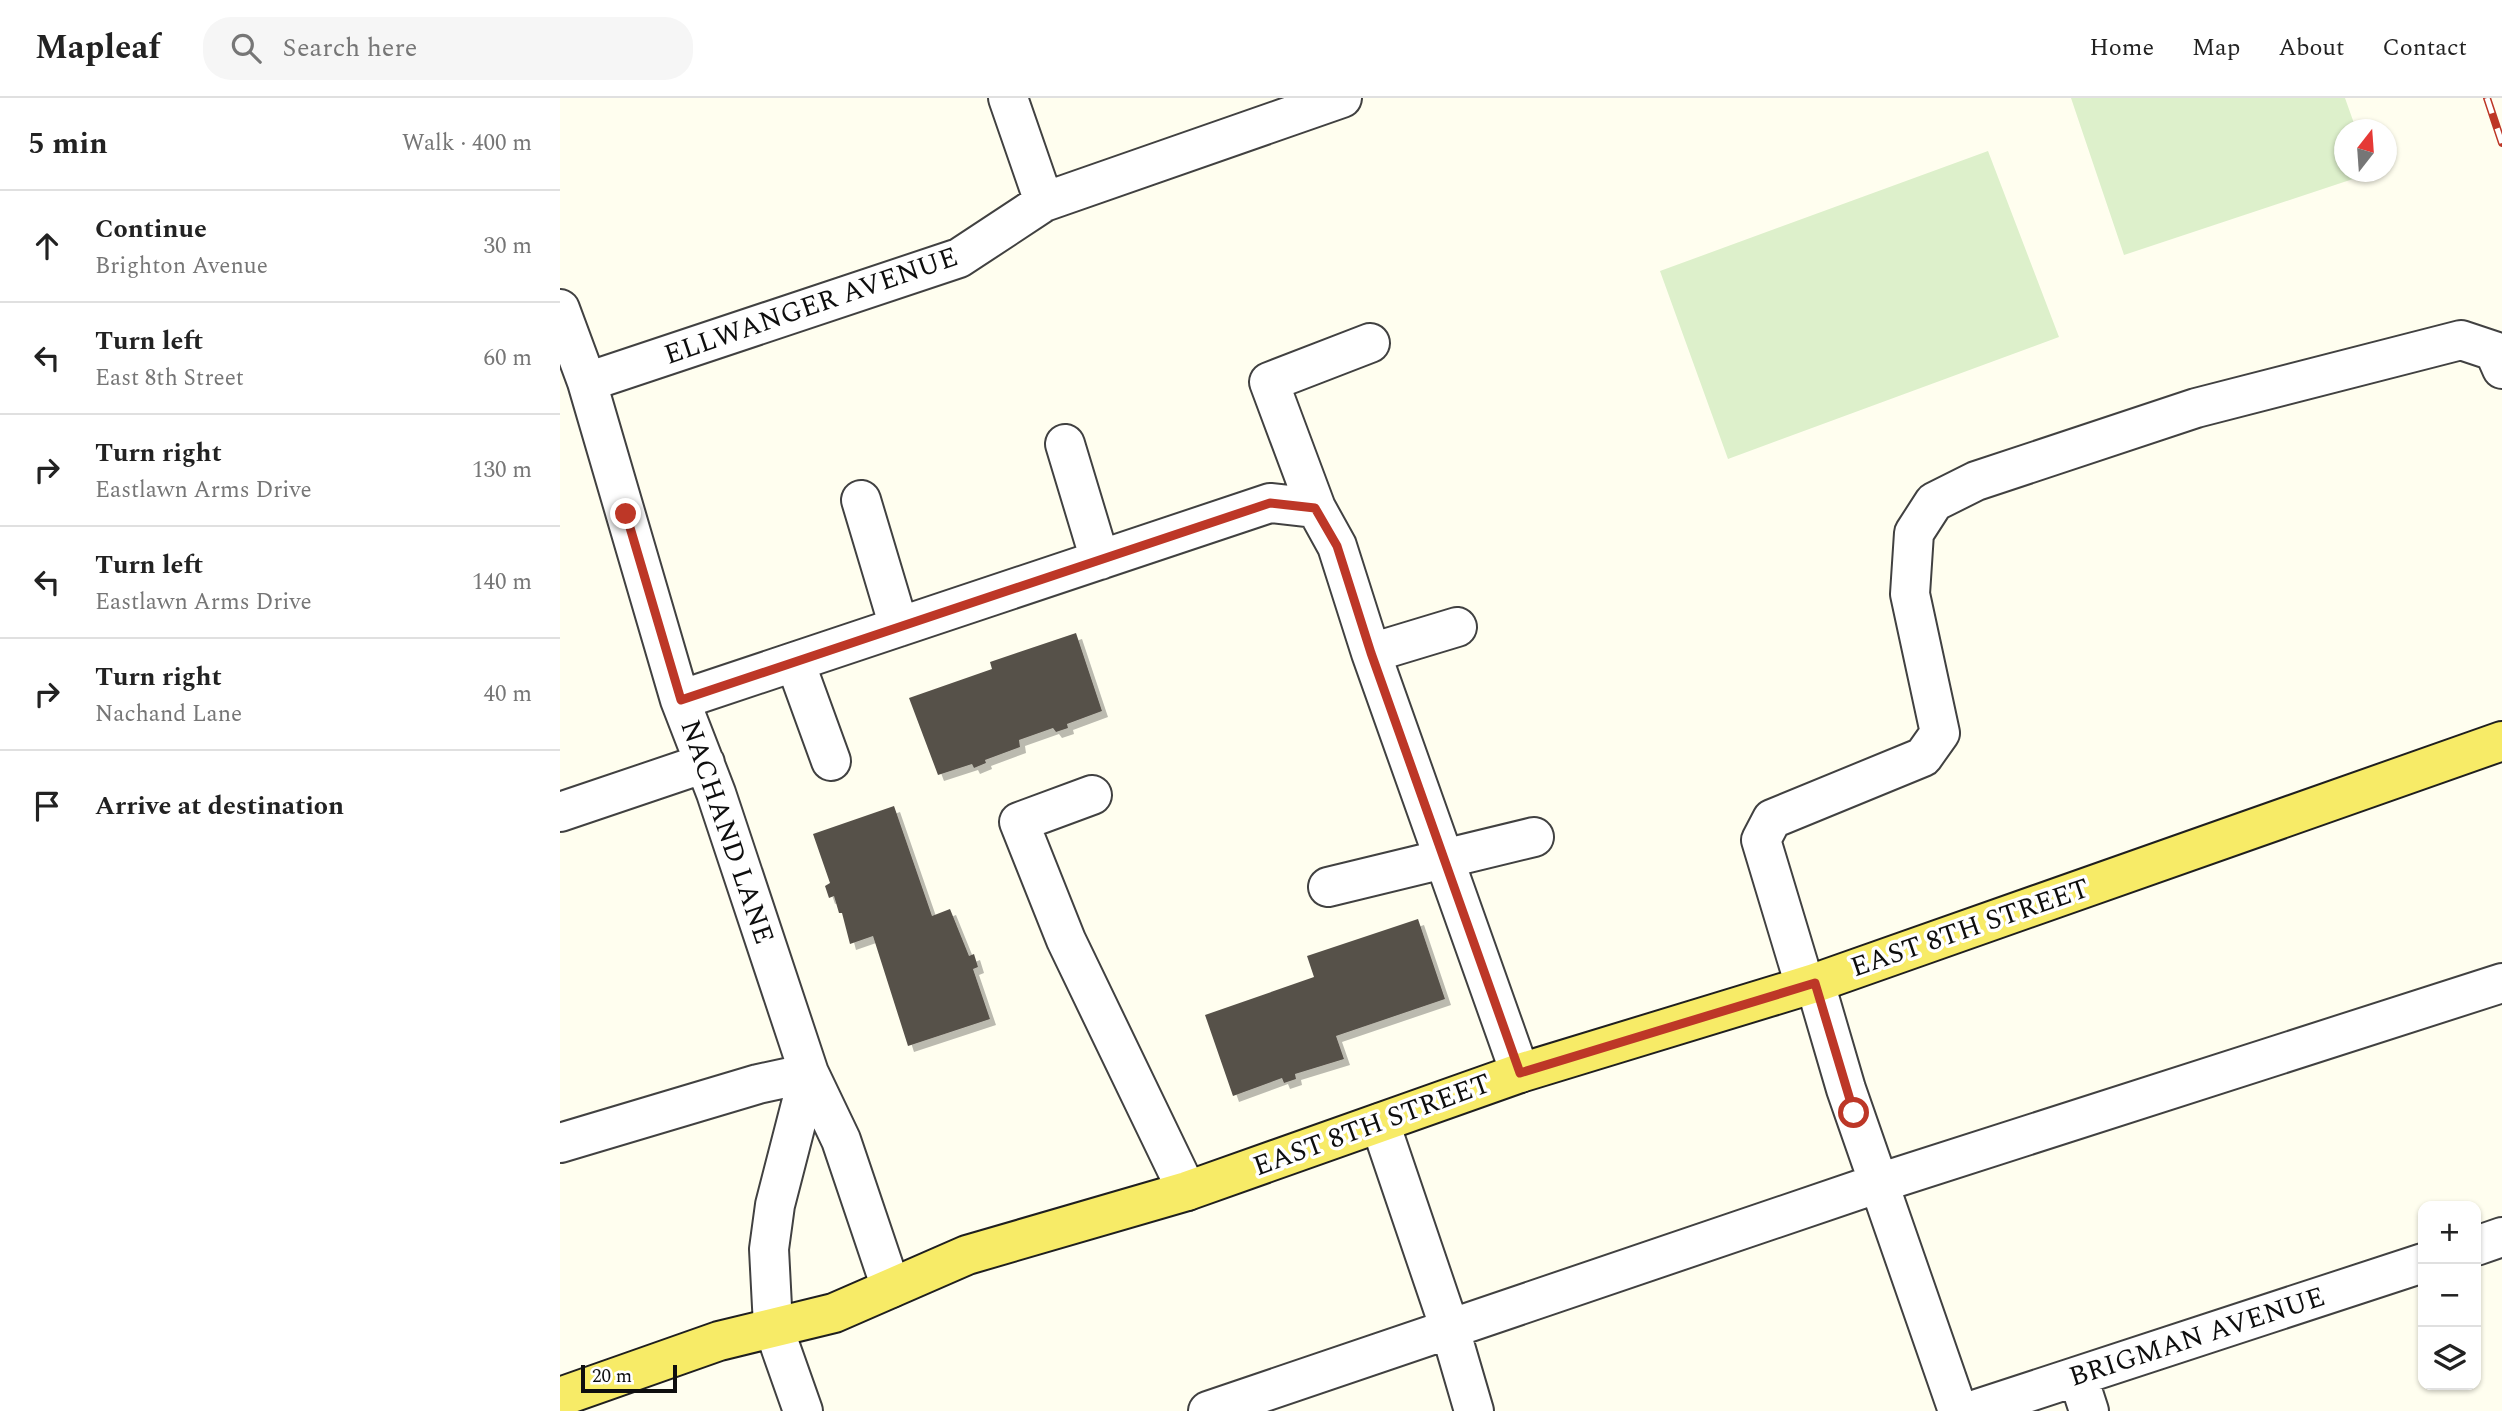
<!DOCTYPE html>
<meta charset="utf-8">
<style>
body{margin:0;font-family:Spectral,serif;background:#f6f6f6;color:#222}
.controls{position:absolute;right:21px;bottom:21px;display:grid;overflow:hidden;border-radius:14px;box-shadow:0 2px 5px #0004}
.controls button{width:63px;height:63px;display:grid;place-items:center;padding:0;border:0;border-bottom:2px solid #e0e0e0;background:#fff;color:#222;font:35px sans-serif}
.compass{position:absolute;left:1774px;top:21px;width:63px;height:63px;border-radius:50%;background:#fff;box-shadow:0 2px 5px #0004;rotate:17deg}
.scale{position:absolute;left:21px;bottom:18px;width:96px;box-sizing:border-box;padding-left:7px;border:4px solid #0e0e0e;border-top:0;font-size:19px;line-height:24px;white-space:nowrap;color:#0e0e0e;-webkit-text-stroke:5px #fff;paint-order:stroke}
.stop{position:absolute;width:21px;height:21px;margin:-16px;border:5px solid #bd3727;border-radius:50%;background:#fff}
.stop.end{background:#bd3727;border-color:#fff;box-shadow:0 2px 7px #0008}
.list{margin:0;padding:0;list-style:none}
h2{display:flex;justify-content:space-between;align-items:center;height:91px;margin:0;padding:0 28px;font-size:30px}
h2 small{font-size:23px;font-weight:400;color:#767676}
.list li{display:grid;grid-template-columns:46px 1fr auto;gap:21px;align-items:center;box-sizing:border-box;height:112px;padding:0 28px;border-top:2px solid #e0e0e0}
.list b{display:block;font-size:26px;white-space:nowrap}
.list p{margin:0;font-size:23px;white-space:nowrap;color:#767676}
.list em{font-size:23px;font-style:normal;color:#767676}
.icon{flex:none;width:38px;height:38px;fill:none;stroke:currentColor;stroke-width:2;stroke-linecap:round;stroke-linejoin:round}
.map{position:relative;flex:none;width:1942px;height:1313px;overflow:hidden}
header{display:flex;align-items:center;gap:42px;box-sizing:border-box;height:98px;padding:0 35px;background:#fff;border-bottom:2px solid #e0e0e0}
header strong{font-size:33px}
nav{display:flex;gap:38px;margin-inline-start:auto;font-size:24px}
.search{width:490px;height:63px;background:#f6f6f6;display:flex;align-items:center;gap:18px;box-sizing:border-box;padding:0 24px;border-radius:28px;color:#767676;font-size:26px}
main{display:flex}
aside{flex:1;background:#fff}
.map>svg:first-child{display:block}
.pitch{fill:#ddf0cb}
.building{fill:#57514a;filter:url(#shadow)}
.lines{fill:none;stroke-linecap:round;stroke-linejoin:round}
.minor-casing{stroke:#414141;stroke-width:42}
.major-casing{stroke:#1f1f1f;stroke-width:42}
.minor{stroke:#fff;stroke-width:38}
.major{stroke:#f7eb67;stroke-width:38}
.rail-casing{stroke:#bd3727;stroke-width:8}
.rail{stroke:#fff;stroke-width:5;stroke-dasharray:16;stroke-linecap:butt}
.route{stroke:#bd3727;stroke-width:9}
.labels{text-anchor:middle;dominant-baseline:central;stroke-width:7;stroke-linejoin:round;paint-order:stroke}
.street-label{font-size:28px;fill:#0e0e0e;stroke:#fff}
</style>
<header>
<strong>Mapleaf</strong>
<div class="search"><svg class="icon" aria-label="search" viewBox="0 0 24 24"><circle cx="10" cy="10" r="6"/><path d="M15 15l6 6"/></svg>Search here</div>
<nav><a>Home</a><a>Map</a><a>About</a><a>Contact</a></nav>
</header>
<main>
<aside>
<h2>5 min<small>Walk · 400 m</small></h2>
<ul class="list">
<li><svg class="icon" aria-label="ahead" viewBox="0 0 24 24"><path d="M12 20V5M6 11l6-6 6 6"/></svg><div><b>Continue</b><p>Brighton Avenue</p></div><em>30 m</em></li>
<li><svg class="icon" aria-label="left" viewBox="0 0 24 24"><path d="M17 20v-9H6M10 6l-5 5 5 5"/></svg><div><b>Turn left</b><p>East 8th Street</p></div><em>60 m</em></li>
<li><svg class="icon" aria-label="right" viewBox="0 0 24 24"><path d="M7 20v-9h11M14 6l5 5-5 5"/></svg><div><b>Turn right</b><p>Eastlawn Arms Drive</p></div><em>130 m</em></li>
<li><svg class="icon" aria-label="left" viewBox="0 0 24 24"><path d="M17 20v-9H6M10 6l-5 5 5 5"/></svg><div><b>Turn left</b><p>Eastlawn Arms Drive</p></div><em>140 m</em></li>
<li><svg class="icon" aria-label="right" viewBox="0 0 24 24"><path d="M7 20v-9h11M14 6l5 5-5 5"/></svg><div><b>Turn right</b><p>Nachand Lane</p></div><em>40 m</em></li>
<li><svg class="icon" aria-label="arrive" viewBox="0 0 24 24"><path d="M6 21V4h12l-3 4 3 4H6"/></svg><div><b>Arrive at destination</b></div></li>
</ul>
</aside>
<div class="map">
<svg width="1942" height="1313" viewBox="0 0 1942 1313">
<defs>
<filter id="shadow"><feDropShadow dx="6" dy="6" stdDeviation="0" flood-color="#0004"/></filter>
</defs>
<rect width="100%" height="100%" fill="#fffeef"/>
<!-- pitch -->
<path class="pitch" d="M 1511,0 L 1785,0 L 1796,31 L 1784,32 L 1784,74 L 1811,75 L 1564,157 Z
M 1428,53 L 1499,239 L 1168,361 L 1100,173 Z"/>
<!-- building -->
<path class="building" d="M 516,535 L 542,613 L 507,626 L 508,630 L 496,634 L 493,630 L 459,642 L 460,649 L 425,662 L 426,665 L 414,670 L 412,666 L 378,677 L 349,600 L 432,571 L 430,564 Z
M 334,708 L 372,818 L 390,811 L 409,858 L 414,856 L 418,869 L 413,871 L 430,921 L 348,948 L 313,838 L 290,846 L 282,815 L 279,815 L 274,798 L 269,800 L 265,788 L 270,785 L 253,736 Z
M 858,821 L 885,901 L 776,938 L 784,961 L 735,976 L 736,981 L 724,985 L 722,980 L 673,998 L 645,917 L 754,879 L 747,858 Z"/>
<g class="lines">
<!-- minor casing -->
<g class="minor-casing">
<path id="minor" d="M 448,0 L 484,104
M 0,211 L 27,284 L 120,602 L 156,695 L 249,975 L 215,1107 L 209,1151 L 213,1228 L 243,1313
M 27,284 L 399,160 L 484,104 L 782,0
M 505,346 L 540,462
M 301,402 L 339,529
M 756,410 L 709,284 L 810,245
M 811,555 L 897,529
M 235,564 L 271,663
M 120,602 L 710,405 L 756,410 L 777,448 L 811,555 L 960,975
M 532,697 L 459,724 L 506,842 L 627,1093
M 0,714 L 145,665
M 768,789 L 974,739
M 1255,885 L 1286,991 L 1398,1313
M 1245,888 L 1201,742 L 1212,721 L 1363,659 L 1380,635 L 1350,496 L 1354,435 L 1374,404 L 1416,383 L 1636,310 L 1901,242 L 1934,253 L 1942,271
M 820,1025 L 890,1231 L 914,1313
M 0,1045 L 198,986 L 249,975 L 281,1042 L 331,1190
M 1916,1148 L 1942,1139
M 1518,1279 L 1529,1313
M 648,1313 L 1319,1085 L 1942,885
M 1411,1313 L 1863,1165"/>
</g>
<!-- major casing -->
<g class="major-casing">
<path id="major" d="M 0,1299 L 159,1243 L 274,1215 L 407,1157 L 627,1093 L 960,975 L 1255,885 L 1942,643"/>
</g>
<!-- minor -->
<use href="#minor" class="minor"/>
<!-- major -->
<use href="#major" class="major"/>
<!-- rail casing -->
<g class="rail-casing">
<path id="rail" d="M 1927,0 L 1942,45"/>
</g>
<!-- rail -->
<use href="#rail" class="rail"/>
</g>
<g class="lines">
<!-- route -->
<path class="route" d="M 66,416 L 121,602 L 710,405 L 755,410 L 777,448 L 811,555 L 960,975 L 1255,885 L 1294,1015"/>
</g>
<g class="labels">
<!-- street labels -->
<g class="street-label">
<text transform="translate(251 208) rotate(-19)">ELLWANGER AVENUE</text>
<text transform="translate(167 734) rotate(71)">NACHAND LANE</text>
<text transform="translate(1410 830) rotate(-19)">EAST 8TH STREET</text>
<text transform="translate(812 1027) rotate(-20)">EAST 8TH STREET</text>
<text transform="translate(1637 1239) rotate(-18)">BRIGMAN AVENUE</text>
</g>
</g>
</svg>
<div class="controls">
<button>+</button>
<button>−</button>
<button><svg class="icon" aria-label="layers" viewBox="0 0 24 24"><path d="M12 4l9 5-9 5-9-5zM3 14l9 5 9-5"/></svg></button>
</div>
<svg class="compass" viewBox="-18 -18 36 36"><path d="M0-13l5 13h-10z" fill="#e53935"/><path d="M0 13l5-13h-10z" fill="#767676"/></svg>
<div class="scale">20 m</div>
<div class="stop" style="left:1294px;top:1015px"></div>
<div class="stop end" style="left:66px;top:416px"></div>
</div>
</main>
